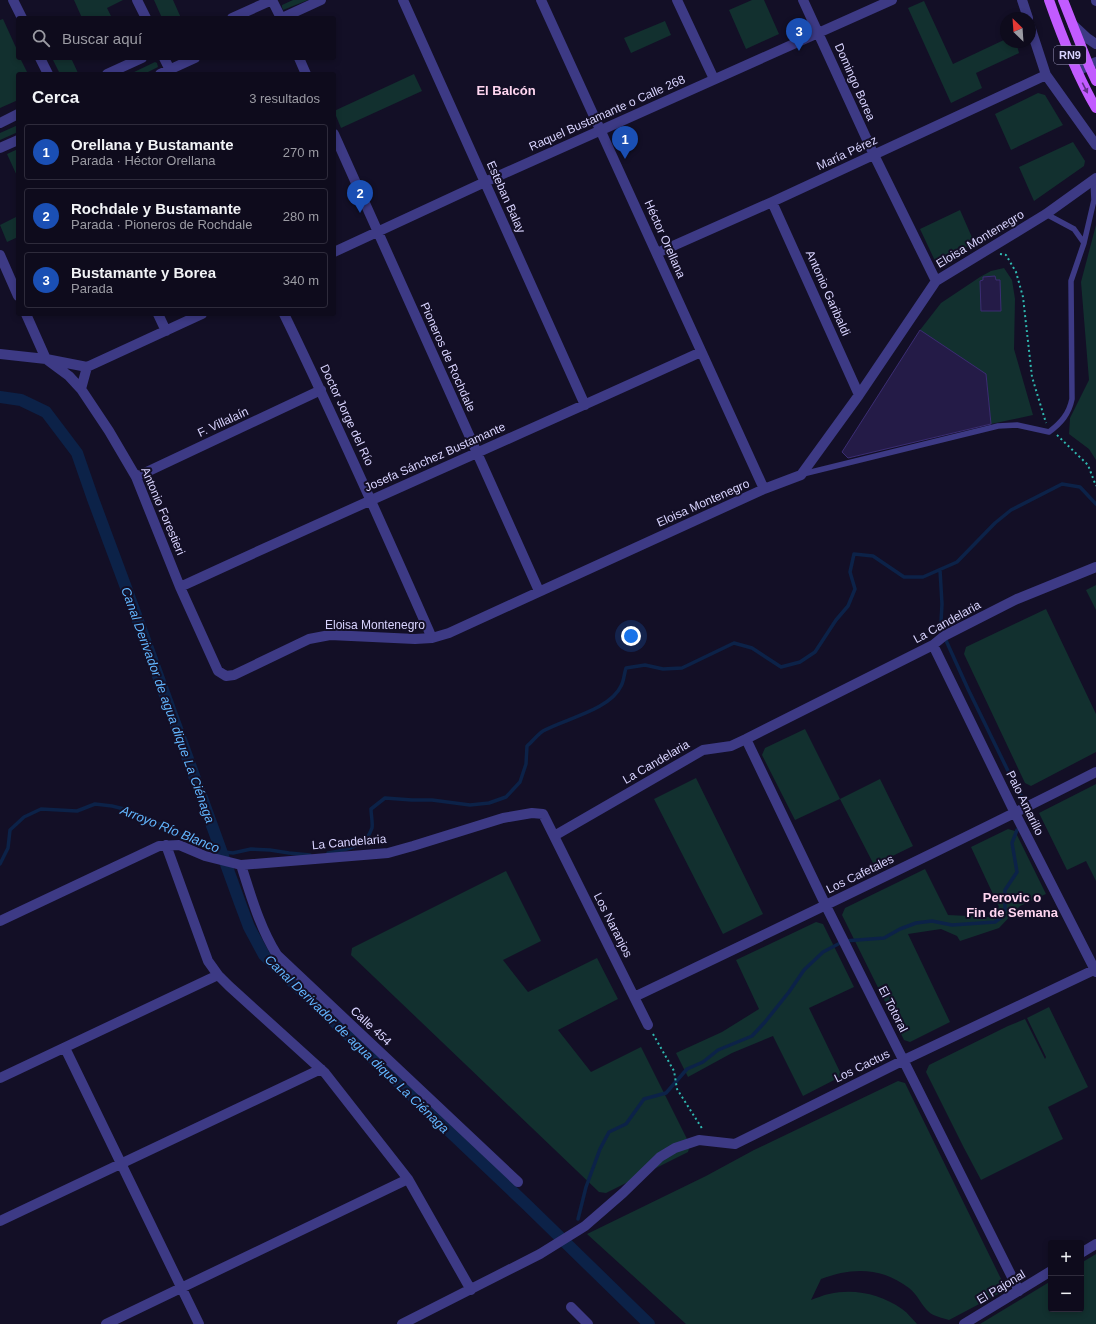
<!DOCTYPE html>
<html lang="es">
<meta charset="utf-8">
<style>
body{margin:0;font-family:Arial,sans-serif;background:#1c1929;color:#f1f3f6}
.controls{position:absolute;right:12px;bottom:12px;display:grid;overflow:hidden;border-radius:4px;box-shadow:0 2px 6px #0003}
.controls button{width:36px;height:36px;display:grid;place-items:center;padding:0;border:0;border-bottom:1px solid #2e2b3b;background:#0e0b1c;color:#f1f3f6;font:20px sans-serif}
.compass{position:absolute;left:1000px;top:12px;width:36px;height:36px;border-radius:50%;background:#0e0b1c;box-shadow:0 2px 6px #0003;rotate:335deg}
.you{position:absolute;left:631px;top:636px;width:14px;height:14px;margin:-10px;border:3px solid #fff;border-radius:50%;background:#1a73e8;box-shadow:0 0 0 6px #1a73e833}
.badge{display:grid;place-items:center;width:26px;height:26px;border-radius:50%;background:#7c3aed;color:#fff;font-size:13px;font-weight:700}
.pin{position:absolute;translate:-50% -33px;filter:drop-shadow(0 1px 2px #0008)}
.pin::after{content:'';position:absolute;top:21px;width:14px;height:12px;background:inherit;clip-path:polygon(0 0,100% 0,50% 100%)}
.list{margin:0;padding:0;list-style:none}
h2{display:flex;justify-content:space-between;align-items:center;height:52px;margin:0;padding:0 16px;font-size:17px}
h2 small{font-size:13px;font-weight:400;color:#9b9ba3}
.list li{display:grid;grid-template-columns:26px 1fr auto;gap:12px;align-items:center;box-sizing:border-box;height:56px;margin:0 8px 8px;padding:0 8px;border:1px solid #2e2b3b;border-radius:4px}
.list b{display:block;font-size:15px;white-space:nowrap}
.list p{margin:0;font-size:13px;white-space:nowrap;color:#9b9ba3}
.list em{font-size:13px;font-style:normal;color:#9b9ba3}
.icon{flex:none;width:22px;height:22px;fill:none;stroke:currentColor;stroke-width:2;stroke-linecap:round;stroke-linejoin:round}
.map{position:relative;flex:none;width:1096px;height:1324px;overflow:hidden}
.search{position:absolute;background:#0e0b1c;box-shadow:0 2px 6px #0003;left:16px;top:16px;width:320px;height:44px;display:flex;align-items:center;gap:10px;box-sizing:border-box;padding:0 14px;border-radius:4px;color:#9b9ba3;font-size:15px}
.panel{position:absolute;background:#0e0b1c;box-shadow:0 2px 6px #0003;left:16px;top:72px;width:320px;height:244px;border-radius:4px}
.map>svg:first-child{display:block}
.green{fill:#12302f}
.lines{fill:none;stroke-linecap:round;stroke-linejoin:round}
.stream{stroke:#0c2248;stroke-width:3.5}
.canal{stroke:#0c2248;stroke-width:12}
.building{fill:#241b47;stroke:#3b2d73}
.path{stroke:#2fb8b0;stroke-width:2;stroke-dasharray:2 3;stroke-linecap:butt}
.service{stroke:#3d3a85;stroke-width:5.5}
.minor{stroke:#3d3a85;stroke-width:10}
.primary{stroke:#c25bff;stroke-width:10}
.oneway{fill:#623188}
.labels{text-anchor:middle;dominant-baseline:central;stroke-width:4;stroke-linejoin:round;paint-order:stroke}
.shield{fill:#130f26;stroke:#9e99be;stroke-width:1}
.shield-label{font-size:11px;font-weight:bold;fill:#d9d4ff}
.street-label{font-size:12px;fill:#d9d4ff;stroke:#130f26}
.neighbourhood-label{font-size:13px;font-weight:bold;fill:#ffd6f0;stroke:#130f26}
.water-label{font-size:13px;font-style:italic;fill:#62b6ff;stroke:#130f26}
</style>
<div class="map">
<svg width="1096" height="1324" viewBox="0 0 1096 1324">
<rect width="100%" height="100%" fill="#130f26"/>
<!-- green -->
<path class="green" d="M 74,0 L 123,0 L 107,8 L 112,18 L 82,18 Z
M 154,0 L 173,0 L 181,18 L 162,18 Z
M 293,0 L 308,0 L 283,10 L 282,7 L 282,5 Z
M 752,0 L 764,0 L 779,34 L 746,49 L 729,10 Z
M 924,1 L 953,64 L 1006,39 L 1006,42 L 1016,42 L 1019,53 L 976,73 L 982,88 L 951,103 L 908,8 Z
M 3,19 L 18,52 L 18,58 L 20,58 L 28,74 L 18,74 L 18,100 L 0,108 L 0,20 Z
M 665,21 L 671,35 L 631,53 L 624,38 Z
M 52,58 L 71,58 L 78,73 L 75,74 L 60,74 Z
M 155,62 L 157,63 L 158,67 L 144,74 L 130,74 Z
M 414,74 L 422,91 L 341,128 L 334,111 Z
M 1038,93 L 1045,95 L 1063,125 L 1011,150 L 995,114 Z
M 18,125 L 18,132 L 0,140 L 0,133 Z
M 1073,142 L 1085,161 L 1084,166 L 1034,201 L 1019,167 Z
M 18,149 L 18,178 L 7,154 Z
M 960,210 L 974,242 L 941,264 L 936,263 L 920,229 Z
M 18,216 L 18,237 L 7,242 L 0,225 Z
M 1096,225 L 1096,460 L 1089,449 L 1069,434 L 1070,418 L 1089,380 L 1081,282 Z
M 1004,268 L 1012,280 L 1015,299 L 1014,349 L 1033,415 L 991,424 L 986,374 L 920,330 L 941,303 L 980,277 L 991,271 Z
M 1096,585 L 1096,610 L 1086,590 Z
M 1046,609 L 1096,714 L 1096,752 L 1031,786 L 1025,783 L 964,654 L 966,647 Z
M 805,729 L 840,799 L 880,779 L 913,846 L 874,865 L 840,799 L 795,820 L 762,755 L 765,748 Z
M 696,778 L 763,914 L 723,934 L 654,799 Z
M 1096,784 L 1096,881 L 1086,861 L 1067,870 L 1039,813 Z
M 1008,829 L 1015,831 L 1046,894 L 1020,906 L 999,928 L 960,941 L 957,936 L 941,929 L 908,934 L 950,1022 L 910,1042 L 904,1040 L 842,915 L 845,908 L 925,869 L 948,915 L 989,917 L 999,907 L 971,847 Z
M 506,871 L 541,941 L 503,960 L 528,992 L 597,958 L 618,999 L 558,1030 L 591,1072 L 641,1047 L 690,1145 L 688,1152 L 606,1193 L 599,1192 L 351,955 L 352,948 Z
M 816,922 L 823,924 L 854,987 L 809,1008 L 842,1076 L 803,1096 L 773,1036 L 732,1053 L 688,1077 L 676,1053 L 722,1032 L 759,1009 L 736,960 Z
M 1049,1007 L 1088,1087 L 1048,1107 L 1063,1139 L 981,1180 L 964,1148 L 926,1072 L 929,1065 L 1008,1026 L 1025,1019 L 1045,1059 L 1046,1057 L 1027,1018 Z
M 898,1081 L 905,1083 L 1004,1285 L 1002,1292 L 949,1320 C 943,1318 933,1316 929,1312 C 921,1305 918,1295 909,1288 C 882,1267 852,1267 821,1279 L 811,1300 C 817,1298 823,1295 829,1294 C 854,1288 881,1294 902,1309 C 908,1313 912,1319 917,1324 L 686,1324 L 587,1234 L 706,1176 L 754,1150 Z
M 1096,1254 L 1096,1324 L 980,1324 L 1051,1281 L 1051,1309 L 1081,1309 L 1081,1263 Z"/>
<g class="lines">
<!-- stream -->
<path class="stream" d="M 940,570 L 942,604 L 941,622 L 944,636 L 968,689 L 1010,775 L 1016,783 L 1022,798
M 328,853 C 345,850 366,847 372,828 C 373,823 371,815 371,809 L 385,798 L 412,800 L 432,800 L 470,805 L 489,803 L 506,797 L 520,782 L 526,764 L 527,746 C 532,742 537,735 543,731 C 564,719 610,710 621,686 C 624,681 624,674 626,668 L 645,665 L 663,669 L 682,668 L 734,643 L 752,648 L 781,667 L 800,662 L 815,652 L 836,620 L 848,606 L 855,589 L 850,572 L 854,554 L 873,556 L 904,577 L 923,577 L 957,562 L 995,523 L 1011,510 L 1062,484 L 1080,487 L 1096,504
M 0,864 L 8,848 L 10,830 L 24,817 L 41,809 L 77,811 L 95,804 L 112,806 L 132,811 L 166,827 L 199,844 L 215,851 L 233,853 L 251,849 L 270,850 L 289,853 L 310,855
M 578,1219 L 586,1187 L 600,1149 L 609,1132 L 626,1124 L 644,1099 L 666,1093 L 687,1069 L 703,1062 L 718,1050 L 752,1036 L 765,1022 L 789,992 L 804,970 L 823,952 L 844,941 L 884,938 L 900,929 L 916,923 L 932,921 L 952,925 L 995,922 L 1003,916 L 1005,909 L 1005,890 L 1017,872 L 1012,843 L 1017,830"/>
<!-- canal -->
<path class="canal" d="M 0,397 L 21,400 L 46,412 L 77,453 L 93,499 L 128,593 L 240,903 L 249,927 L 264,955 L 527,1205 L 649,1324"/>
</g>
<!-- building -->
<path class="building" d="M 995,276 L 996,280 L 1000,280 L 1001,311 L 981,311 L 980,281 L 983,280 L 983,277 Z
M 920,330 L 986,374 L 991,424 L 848,458 L 842,452 Z"/>
<g class="lines">
<!-- path -->
<path class="path" d="M 1000,254 L 1006,255 L 1016,272 L 1023,297 L 1032,377 L 1046,423
M 1057,435 L 1088,465 L 1096,486
M 653,1034 L 674,1071 L 677,1089 L 703,1130"/>
<!-- service -->
<path class="service" d="M 1084,243 L 1094,200 L 1093,180
M 803,474 L 998,426 L 1017,425 L 1049,432 C 1061,423 1069,414 1072,399 L 1071,281 L 1084,243 L 1074,229 L 1046,214"/>
<!-- minor -->
<path class="minor" d="M 13,0 L 22,18
M 137,0 L 146,18
M 272,0 L 281,18
M 403,0 L 585,405
M 541,0 L 764,489
M 677,0 L 714,79
M 803,0 L 874,155 L 936,281
M 1022,0 L 1028,18
M 1096,0 L 1096,1
M 232,18 L 272,0
M 282,18 L 321,0
M 1073,25 L 1087,38 L 1096,44
M 1030,26 L 1046,75 L 1096,145
M 40,58 L 48,74
M 164,58 L 172,74
M 299,58 L 306,74
M 1077,71 L 1096,62
M 107,74 L 142,58
M 160,74 L 195,58
M 0,123 L 18,114
M 334,134 L 539,591
M 0,148 L 18,140
M 772,202 L 859,395
M 334,252 L 485,182 L 892,0
M 657,253 L 772,202 L 1046,75
M 0,255 L 18,296
M 26,314 L 46,359 L 69,376 L 81,389 L 109,431 L 136,477 L 180,587 L 218,671 L 226,676 L 234,675 L 309,639 L 330,635 L 415,639 L 432,638 L 449,633 L 764,489 L 801,475 L 859,395 L 936,281 L 1046,214 L 1096,178
M 158,314 L 166,331
M 284,314 C 336,421 384,529 432,638
M 0,354 L 46,359 L 87,367 L 202,314
M 81,389 L 87,367
M 136,477 L 321,390
M 180,587 C 353,507 528,431 701,352
M 933,645 L 1015,813 L 1096,972
M 746,739 L 826,906 L 1019,1291
M 554,836 L 703,750 L 731,746 L 746,739 L 933,645 L 944,636 L 1017,599 L 1096,567
M 166,845 L 208,961 L 218,975 L 229,986 L 325,1073 L 408,1179 L 471,1290
M 241,865 C 251,896 260,928 277,955 L 518,1182
M 0,921 L 159,846 L 179,845 L 205,856 L 241,865 L 388,853 L 413,846 L 503,818 L 532,813 L 543,814 L 648,1025
M 634,997 C 789,923 943,850 1096,772
M 65,1048 L 199,1324
M 0,1078 L 218,975
M 0,1221 L 321,1069
M 1081,1253 L 1096,1244
M 571,1307 L 588,1324
M 106,1324 L 408,1179
M 402,1324 L 540,1254 L 585,1226 L 623,1193 L 660,1157 L 675,1148 L 699,1140 L 735,1144 L 904,1060 L 1096,969
M 964,1324 L 1051,1271"/>
<!-- primary -->
<path class="primary" d="M 1049,0 C 1062,37 1076,74 1096,108
M 1063,0 L 1089,66 L 1096,81"/>
</g>
<!-- one-way arrows -->
<defs><path id="oneway-solid" d="M-6-.8H1V-3.2L6.5 0L1 3.2V.8H-6Z"/></defs>
<use class="oneway" href="#oneway-solid" transform="translate(1085 88) rotate(63)"/>
<g class="labels">
<!-- shield labels -->
<rect class="shield" x="1054" y="46" width="32" height="18" rx="3"/>
<g class="shield-label">
<text x="1070" y="55">RN9</text>
</g>
<!-- street labels -->
<g class="street-label">
<text transform="translate(855 82) rotate(66)">Domingo Borea</text>
<text transform="translate(607 113) rotate(-24)">Raquel Bustamante o Calle 268</text>
<text transform="translate(847 153) rotate(-25)">María Pérez</text>
<text transform="translate(506 197) rotate(66)">Esteban Balay</text>
<text transform="translate(665 239) rotate(66)">Héctor Orellana</text>
<text transform="translate(980 239) rotate(-31)">Eloisa Montenegro</text>
<text transform="translate(828 293) rotate(66)">Antonio Garibaldi</text>
<text transform="translate(448 357) rotate(66)">Pioneros de Rochdale</text>
<text transform="translate(347 415) rotate(65)">Doctor Jorge del Río</text>
<text transform="translate(223 422) rotate(-25)">F. Villalaín</text>
<text transform="translate(435 457) rotate(-24)">Josefa Sánchez Bustamante</text>
<text transform="translate(703 503) rotate(-24)">Eloisa Montenegro</text>
<text transform="translate(163 511) rotate(67)">Antonio Forestieri</text>
<text transform="translate(947 622) rotate(-29)">La Candelaria</text>
<text x="375" y="625">Eloisa Montenegro</text>
<text transform="translate(656 762) rotate(-30)">La Candelaria</text>
<text transform="translate(1025 803) rotate(64)">Palo Amarillo</text>
<text transform="translate(349 842) rotate(-5)">La Candelaria</text>
<text transform="translate(860 874) rotate(-26)">Los Cafetales</text>
<text transform="translate(613 925) rotate(63)">Los Naranjos</text>
<text transform="translate(893 1009) rotate(63)">El Totoral</text>
<text transform="translate(371 1026) rotate(43)">Calle 454</text>
<text transform="translate(862 1066) rotate(-26)">Los Cactus</text>
<text transform="translate(1001 1287) rotate(-31)">El Pajonal</text>
</g>
<!-- neighbourhood labels -->
<g class="neighbourhood-label">
<text x="506" y="90">El Balcón</text>
<text x="1012" y="897">Perovic o<tspan x="1012" dy="15">Fin de Semana</tspan></text>
</g>
<!-- water labels -->
<g class="water-label">
<text transform="translate(168 705) rotate(70)">Canal Derivador de agua dique La Ciénaga</text>
<text transform="translate(170 829) rotate(22)">Arroyo Río Blanco</text>
<text transform="translate(357 1044) rotate(44)">Canal Derivador de agua dique La Ciénaga</text>
</g>
</g>
</svg>
<div class="controls">
<button>+</button>
<button>−</button>
</div>
<svg class="compass" viewBox="-18 -18 36 36"><path d="M0-13l5 13h-10z" fill="#e53935"/><path d="M0 13l5-13h-10z" fill="#9b9ba3"/></svg>
<div class="you"></div>
<div class="pin badge" style="left:625px;top:159px;background:#1a4fb4">1</div>
<div class="pin badge" style="left:360px;top:213px;background:#1a4fb4">2</div>
<div class="pin badge" style="left:799px;top:51px;background:#1a4fb4">3</div>
<div class="search"><svg class="icon" aria-label="search" viewBox="0 0 24 24"><circle cx="10" cy="10" r="6"/><path d="M15 15l6 6"/></svg>Buscar aquí</div>
<section class="panel">
<h2>Cerca<small>3 resultados</small></h2>
<ul class="list">
<li><span class="badge" style="background:#1a4fb4">1</span><div><b>Orellana y Bustamante</b><p>Parada · Héctor Orellana</p></div><em>270 m</em></li>
<li><span class="badge" style="background:#1a4fb4">2</span><div><b>Rochdale y Bustamante</b><p>Parada · Pioneros de Rochdale</p></div><em>280 m</em></li>
<li><span class="badge" style="background:#1a4fb4">3</span><div><b>Bustamante y Borea</b><p>Parada</p></div><em>340 m</em></li>
</ul>
</section>
</div>
